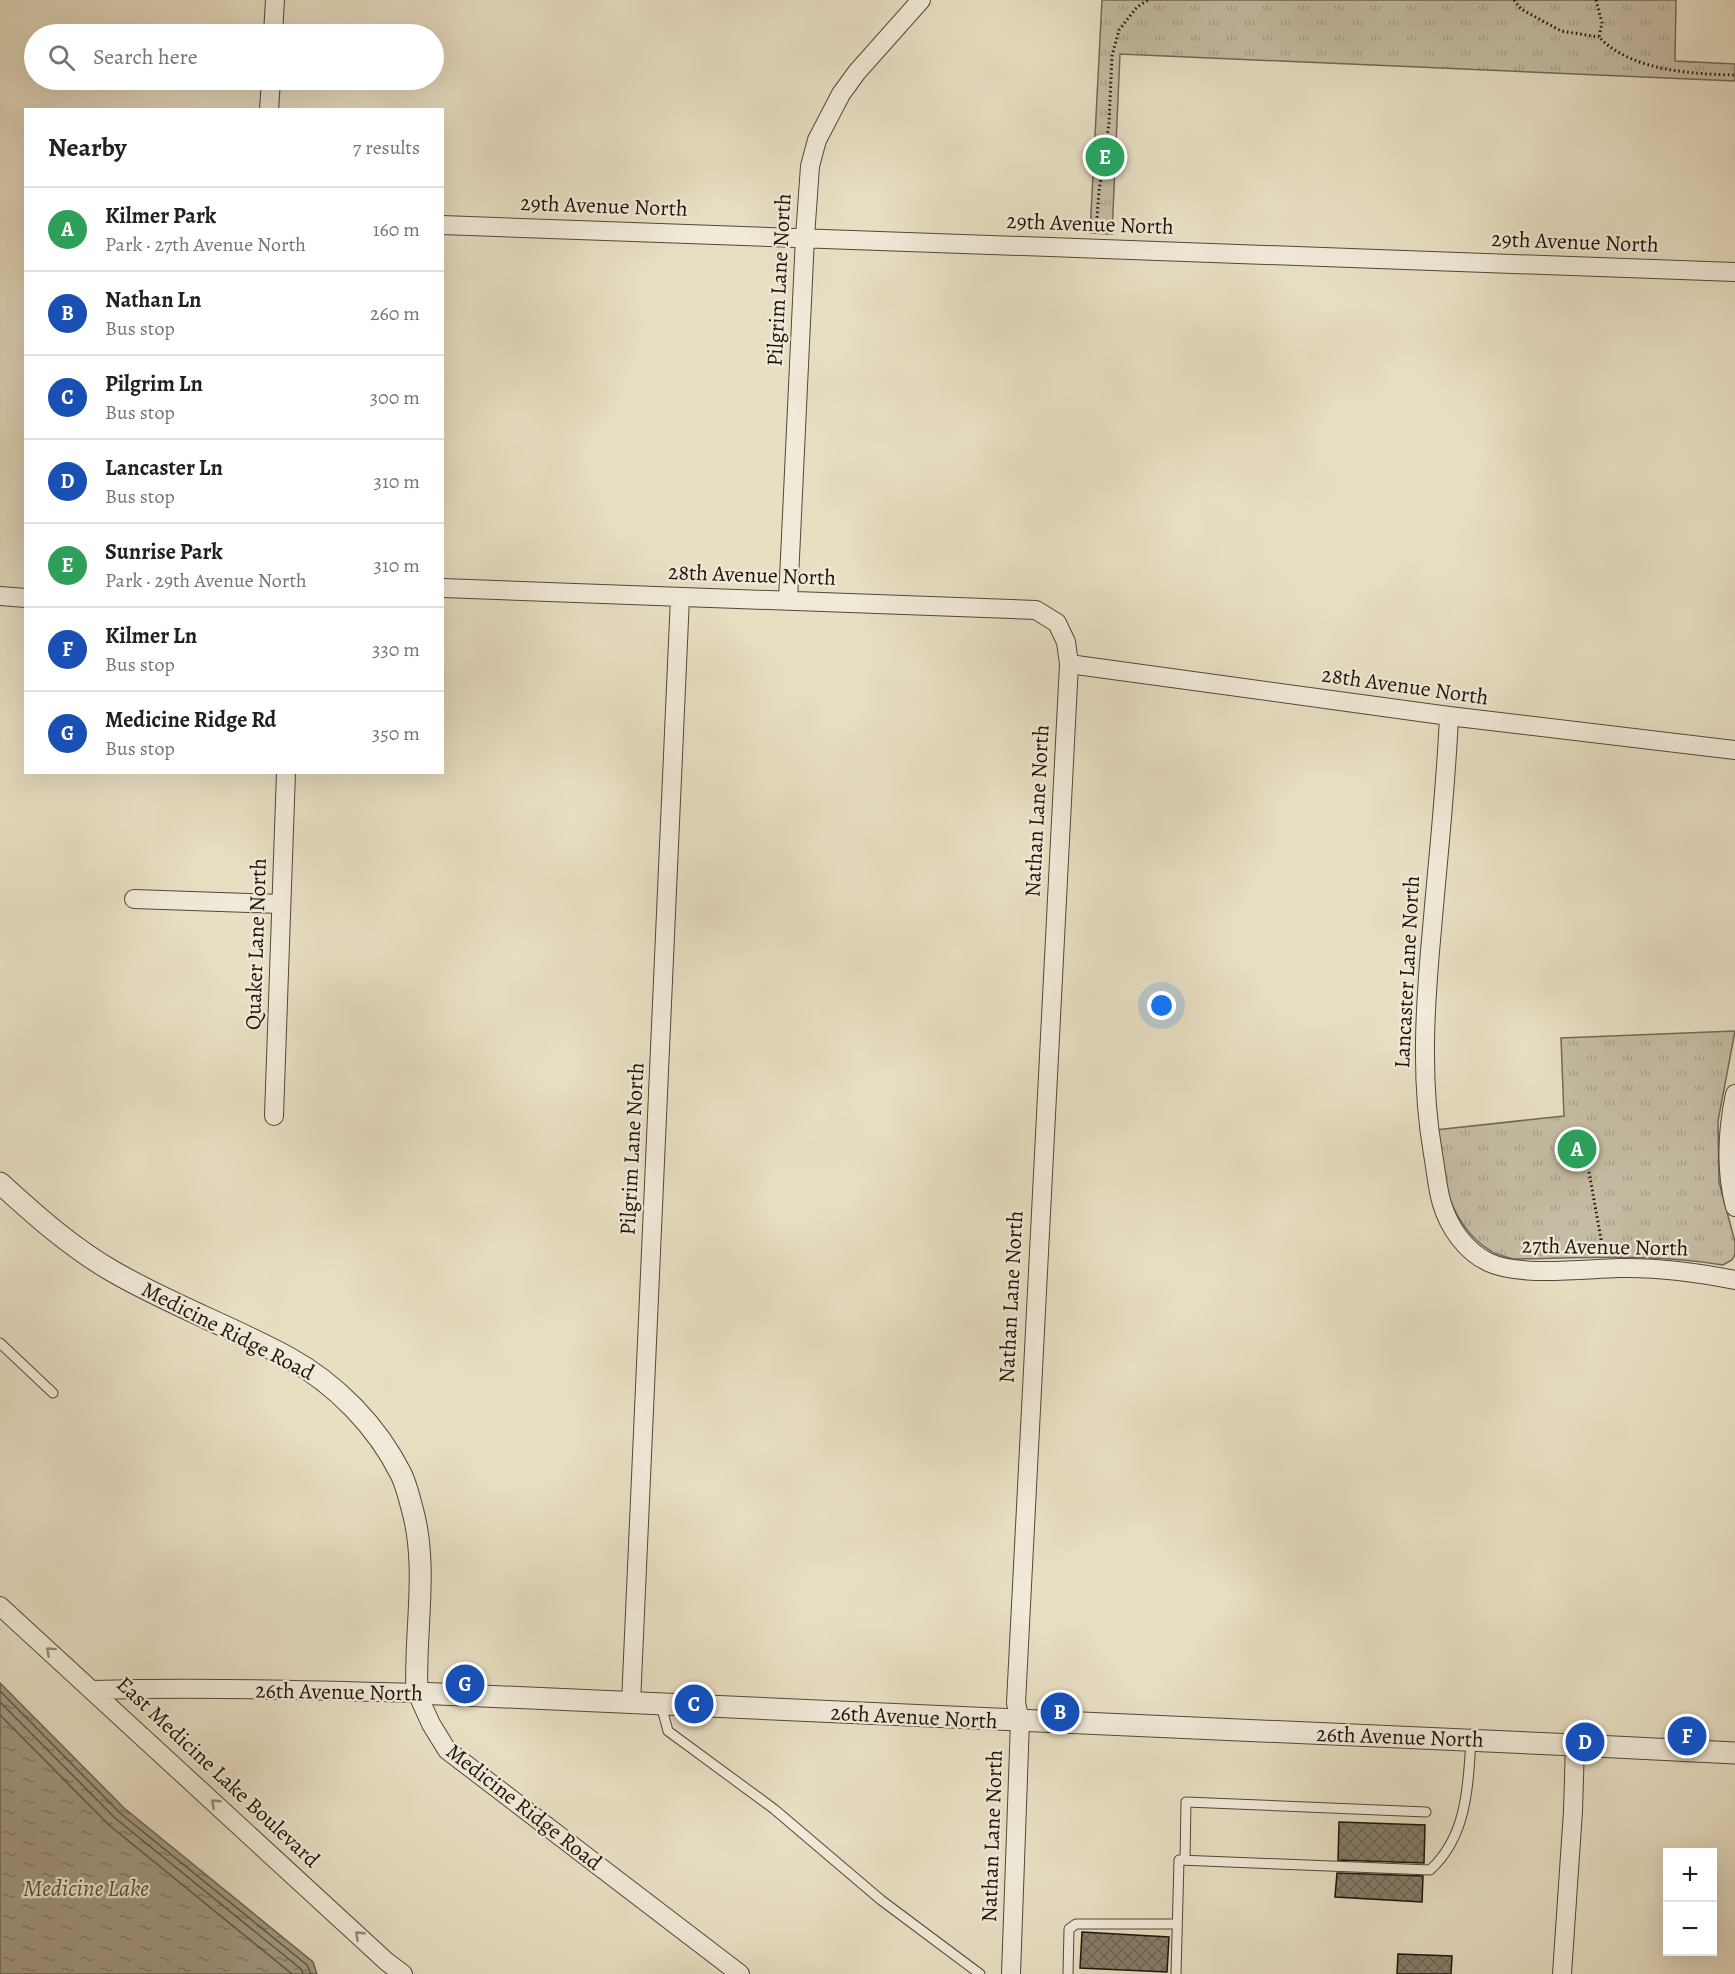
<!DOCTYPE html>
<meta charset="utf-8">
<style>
body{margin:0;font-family:Alegreya,serif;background:#f2f2f2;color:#202124}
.controls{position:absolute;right:18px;bottom:18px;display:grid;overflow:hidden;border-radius:0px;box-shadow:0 6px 24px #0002}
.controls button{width:54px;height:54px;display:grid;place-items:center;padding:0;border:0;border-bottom:2px solid #e0e0e0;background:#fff;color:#202124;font:30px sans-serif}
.you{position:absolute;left:1162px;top:1006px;width:21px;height:21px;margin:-15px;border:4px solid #fff;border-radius:50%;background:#1a73e8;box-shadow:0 0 0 9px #1a73e833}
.badge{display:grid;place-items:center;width:39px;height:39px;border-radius:50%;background:#db2777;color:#fff;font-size:20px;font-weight:700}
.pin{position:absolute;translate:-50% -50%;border:3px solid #fff;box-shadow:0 2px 6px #0006}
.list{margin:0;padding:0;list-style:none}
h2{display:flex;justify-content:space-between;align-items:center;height:78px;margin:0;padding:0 24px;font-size:26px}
h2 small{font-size:20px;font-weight:400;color:#757577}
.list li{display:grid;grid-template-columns:39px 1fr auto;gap:18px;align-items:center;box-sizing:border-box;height:84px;padding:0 24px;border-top:2px solid #e0e0e0}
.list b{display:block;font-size:22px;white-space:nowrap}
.list p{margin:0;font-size:20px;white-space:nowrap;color:#757577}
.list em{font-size:20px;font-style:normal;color:#757577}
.icon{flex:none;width:33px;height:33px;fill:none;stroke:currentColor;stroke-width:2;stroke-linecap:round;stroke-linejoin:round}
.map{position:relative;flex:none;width:1735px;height:1974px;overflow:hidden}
.search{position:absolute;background:#fff;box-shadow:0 6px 24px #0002;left:24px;top:24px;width:420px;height:66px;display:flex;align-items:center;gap:15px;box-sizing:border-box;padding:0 21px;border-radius:33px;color:#757577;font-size:22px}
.panel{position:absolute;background:#fff;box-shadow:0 6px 24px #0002;left:24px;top:108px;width:420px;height:666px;border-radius:0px}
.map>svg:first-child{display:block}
.park{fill:url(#park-tufts);stroke:#716958;stroke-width:1.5}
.water{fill:url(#water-ripples);stroke:#6d6555;stroke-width:1.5}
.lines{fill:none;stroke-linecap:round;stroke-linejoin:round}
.shore{stroke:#605848;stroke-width:1.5}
.building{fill:url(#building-cross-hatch);stroke:#1d150c;stroke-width:1.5}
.service-casing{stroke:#50483a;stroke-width:11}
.minor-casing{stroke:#50483a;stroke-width:20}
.tertiary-casing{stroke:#50483a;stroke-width:23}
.path{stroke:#1d150c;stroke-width:3;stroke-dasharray:1.5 3;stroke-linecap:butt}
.service{stroke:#f0ead8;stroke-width:9}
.minor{stroke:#f0ead8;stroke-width:18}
.tertiary{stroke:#f0ead8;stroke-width:21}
.oneway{stroke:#918a7c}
.labels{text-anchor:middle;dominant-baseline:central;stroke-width:4.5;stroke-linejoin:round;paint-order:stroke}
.street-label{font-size:22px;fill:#1d150c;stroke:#f0ead8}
.water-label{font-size:24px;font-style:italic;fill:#595142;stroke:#f0ead8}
</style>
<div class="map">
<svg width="1735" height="1974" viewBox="0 0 1735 1974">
<defs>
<pattern id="park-tufts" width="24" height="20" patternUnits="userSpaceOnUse" patternTransform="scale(1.5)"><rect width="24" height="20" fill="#c5bda4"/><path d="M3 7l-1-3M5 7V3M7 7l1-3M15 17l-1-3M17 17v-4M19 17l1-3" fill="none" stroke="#a9a28c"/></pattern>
<pattern id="water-ripples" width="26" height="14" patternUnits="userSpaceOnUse" patternTransform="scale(1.5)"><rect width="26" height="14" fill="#a39a85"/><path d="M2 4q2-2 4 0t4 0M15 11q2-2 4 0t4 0" fill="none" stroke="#847c6b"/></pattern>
<pattern id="building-cross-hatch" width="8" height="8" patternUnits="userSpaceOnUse" patternTransform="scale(1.5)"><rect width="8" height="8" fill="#877e6b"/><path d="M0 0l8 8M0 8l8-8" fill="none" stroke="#6e6656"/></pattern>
</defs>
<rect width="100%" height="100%" fill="#e8dfc3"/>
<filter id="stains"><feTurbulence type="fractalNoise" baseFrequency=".00333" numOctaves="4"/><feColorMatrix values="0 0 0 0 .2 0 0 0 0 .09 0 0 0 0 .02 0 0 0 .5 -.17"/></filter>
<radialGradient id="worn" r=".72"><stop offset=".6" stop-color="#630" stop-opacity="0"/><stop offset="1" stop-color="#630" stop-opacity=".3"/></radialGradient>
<!-- park -->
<path class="park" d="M 1102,0 L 1676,0 L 1675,61 L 1735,64 L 1735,81 L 1120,54 L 1112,234 L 1090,233 Z
M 1735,1031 L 1718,1121 L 1719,1182 L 1735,1242 L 1735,1254 L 1732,1260 L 1723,1265 C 1654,1253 1583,1258 1513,1259 C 1506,1257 1497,1255 1491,1251 C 1450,1227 1440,1174 1435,1130 L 1564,1116 L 1561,1038 Z"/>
<!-- water -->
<path class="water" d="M 0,1683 L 124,1808 L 313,1962 L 317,1974 L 0,1974 Z"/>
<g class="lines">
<!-- shore -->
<path class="shore" d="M 0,1691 L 120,1813 L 307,1965 L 311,1974
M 0,1702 L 115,1818 L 301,1969 L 303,1974
M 0,1715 L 109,1825 L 292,1974"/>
</g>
<!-- building -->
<path class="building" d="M 1339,1822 L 1425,1825 L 1424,1863 L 1338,1860 Z
M 1337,1873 L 1423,1876 L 1422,1902 L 1335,1897 Z
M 1082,1932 L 1169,1937 L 1167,1972 L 1080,1968 Z
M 1398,1954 L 1452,1956 L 1451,1974 L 1397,1974 Z"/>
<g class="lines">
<!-- service casing -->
<g class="service-casing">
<path id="service" d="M 0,1343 L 53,1393
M 661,1705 L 668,1731 L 774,1809 L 881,1900 L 980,1974
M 1185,1860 L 1186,1802 L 1426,1812
M 1068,1974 L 1069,1929 L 1076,1924 L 1177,1924
M 1176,1974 L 1179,1860 L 1430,1870 C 1467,1836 1468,1787 1471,1740"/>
</g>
<!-- minor casing -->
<g class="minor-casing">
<path id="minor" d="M 273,34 L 275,0
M 269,110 L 271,80
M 442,225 L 1735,272
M 442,588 L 1036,610 L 1057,623 L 1066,642 L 1069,664 L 1016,1703 L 1020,1721 L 1011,1974
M 0,596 L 26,598
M 788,600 L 805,237 L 810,166 L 817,140 L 841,94 L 857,72 L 921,0
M 1069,664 L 1449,716 L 1735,750
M 1449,716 C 1446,787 1438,858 1432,929 C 1425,1004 1420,1079 1433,1154 C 1436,1170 1437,1188 1442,1204 C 1449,1227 1465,1251 1488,1262 C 1518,1277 1583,1269 1618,1268 C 1658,1267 1696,1272 1735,1280
M 134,899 L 281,904
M 1735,1094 C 1727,1132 1725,1169 1735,1207
M 274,1116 L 286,772
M 0,1606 L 387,1962 L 403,1974
M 93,1690 C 201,1687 309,1690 417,1693 L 431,1724 L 447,1750 L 740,1974
M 631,1703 L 680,597
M 1562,1974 L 1573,1811 L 1575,1745"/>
</g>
<!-- tertiary casing -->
<g class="tertiary-casing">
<path id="tertiary" d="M 0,1183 C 36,1216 72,1248 114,1272 C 171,1305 232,1327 289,1358 C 336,1384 377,1426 401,1474 C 406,1484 409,1497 412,1508 C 429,1568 414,1632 417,1693 L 1575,1745 L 1735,1753"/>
</g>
<!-- path -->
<path class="path" d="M 1514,0 L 1521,9 L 1561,31 L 1599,37
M 1596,0 L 1602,23 L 1599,37 C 1631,71 1692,74 1735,75
M 1096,231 L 1099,191 L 1109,123 L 1112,56 L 1119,30 L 1137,7 L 1148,0
M 1589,1172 L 1601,1239 L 1601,1251"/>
<!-- service -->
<use href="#service" class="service"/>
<!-- minor -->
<use href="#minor" class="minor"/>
<!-- tertiary -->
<use href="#tertiary" class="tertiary"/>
</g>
<!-- one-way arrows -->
<defs><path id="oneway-chevron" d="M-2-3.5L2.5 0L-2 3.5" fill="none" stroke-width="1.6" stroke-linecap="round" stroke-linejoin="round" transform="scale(1.5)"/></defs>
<g class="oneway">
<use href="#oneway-chevron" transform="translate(50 1651) rotate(-138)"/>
<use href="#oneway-chevron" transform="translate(215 1803) rotate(-137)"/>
<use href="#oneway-chevron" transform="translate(359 1935) rotate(-137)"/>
</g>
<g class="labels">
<!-- street labels -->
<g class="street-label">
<text transform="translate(604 206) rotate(2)">29th Avenue North</text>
<text transform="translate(1090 224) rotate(2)">29th Avenue North</text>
<text transform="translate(1575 242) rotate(2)">29th Avenue North</text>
<text transform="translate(779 280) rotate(-87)">Pilgrim Lane North</text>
<text transform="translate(752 575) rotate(2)">28th Avenue North</text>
<text transform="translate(1405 686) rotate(8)">28th Avenue North</text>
<text transform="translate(1037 811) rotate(-87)">Nathan Lane North</text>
<text transform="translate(256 944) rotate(-88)">Quaker Lane North</text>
<text transform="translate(1407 972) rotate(-87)">Lancaster Lane North</text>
<text transform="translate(632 1149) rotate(-87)">Pilgrim Lane North</text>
<text transform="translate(1605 1247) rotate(1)">27th Avenue North</text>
<text transform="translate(1011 1297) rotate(-87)">Nathan Lane North</text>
<text transform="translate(228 1331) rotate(27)">Medicine Ridge Road</text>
<text transform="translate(339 1692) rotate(1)">26th Avenue North</text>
<text transform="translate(914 1717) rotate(3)">26th Avenue North</text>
<text transform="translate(1400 1737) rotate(2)">26th Avenue North</text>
<text transform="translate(218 1772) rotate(43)">East Medicine Lake Boulevard</text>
<text transform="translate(524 1807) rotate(38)">Medicine Ridge Road</text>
<text transform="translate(992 1836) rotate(-88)">Nathan Lane North</text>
</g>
<!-- water labels -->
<g class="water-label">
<text x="86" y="1888">Medicine Lake</text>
</g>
</g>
<rect width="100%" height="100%" filter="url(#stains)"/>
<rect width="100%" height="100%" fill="url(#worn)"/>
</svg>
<div class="controls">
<button>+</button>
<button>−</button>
</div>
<div class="you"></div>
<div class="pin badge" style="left:1577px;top:1149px;background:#2e9e5b">A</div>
<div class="pin badge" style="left:1060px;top:1712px;background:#1a4fb4">B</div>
<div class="pin badge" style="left:694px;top:1704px;background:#1a4fb4">C</div>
<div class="pin badge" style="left:1585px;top:1742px;background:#1a4fb4">D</div>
<div class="pin badge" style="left:1105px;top:157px;background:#2e9e5b">E</div>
<div class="pin badge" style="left:1687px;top:1736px;background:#1a4fb4">F</div>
<div class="pin badge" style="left:465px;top:1684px;background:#1a4fb4">G</div>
<div class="search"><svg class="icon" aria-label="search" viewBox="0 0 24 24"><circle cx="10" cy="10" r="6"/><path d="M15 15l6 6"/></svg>Search here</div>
<section class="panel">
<h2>Nearby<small>7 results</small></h2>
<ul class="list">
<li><span class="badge" style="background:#2e9e5b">A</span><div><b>Kilmer Park</b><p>Park · 27th Avenue North</p></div><em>160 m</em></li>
<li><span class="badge" style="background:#1a4fb4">B</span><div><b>Nathan Ln</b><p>Bus stop</p></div><em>260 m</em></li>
<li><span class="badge" style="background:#1a4fb4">C</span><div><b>Pilgrim Ln</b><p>Bus stop</p></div><em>300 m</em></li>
<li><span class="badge" style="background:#1a4fb4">D</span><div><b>Lancaster Ln</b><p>Bus stop</p></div><em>310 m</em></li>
<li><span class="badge" style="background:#2e9e5b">E</span><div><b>Sunrise Park</b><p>Park · 29th Avenue North</p></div><em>310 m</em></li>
<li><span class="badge" style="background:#1a4fb4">F</span><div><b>Kilmer Ln</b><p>Bus stop</p></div><em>330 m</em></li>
<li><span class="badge" style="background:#1a4fb4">G</span><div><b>Medicine Ridge Rd</b><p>Bus stop</p></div><em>350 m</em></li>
</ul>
</section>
</div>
